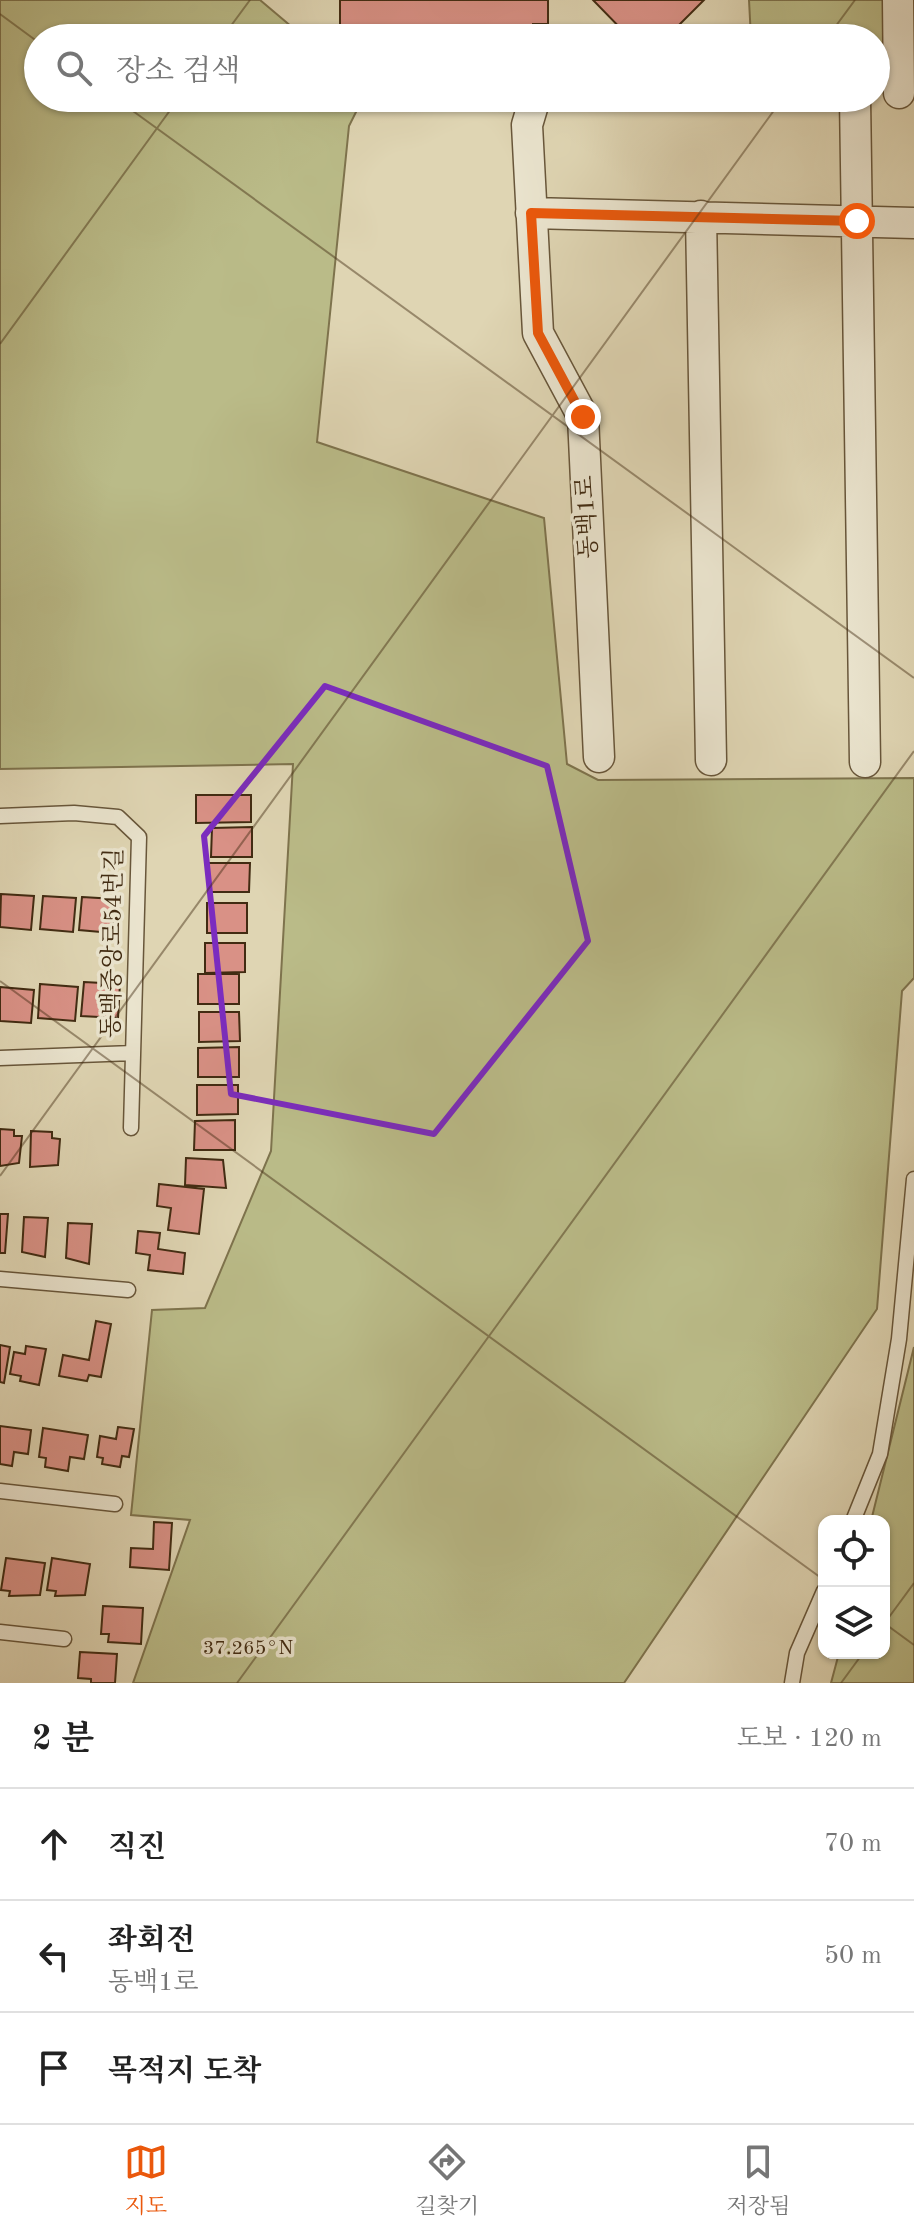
<!DOCTYPE html>
<html lang="ko">
<meta charset="utf-8">
<style>
body{margin:0;font-family:"Old Standard TT","Noto Serif KR",serif;background:#f6f6f6;color:#222}
.controls{position:absolute;right:24px;bottom:24px;display:grid;overflow:hidden;border-radius:16px;box-shadow:0 2px 6px #0004}
.controls button{width:72px;height:72px;display:grid;place-items:center;padding:0;border:0;border-bottom:2px solid #e0e0e0;background:#fff;color:#222;font:40px sans-serif}
.stop{position:absolute;width:24px;height:24px;margin:-18px;border:6px solid #ea580c;border-radius:50%;background:#fff}
.stop.end{background:#ea580c;border-color:#fff;box-shadow:0 2px 8px #0008}
.list{margin:0;padding:0;list-style:none}
h2{display:flex;justify-content:space-between;align-items:center;height:104px;margin:0;padding:0 32px;font-size:34px}
h2 small{font-size:26px;font-weight:400;color:#767676}
.list li{display:grid;grid-template-columns:52px 1fr auto;gap:24px;align-items:center;box-sizing:border-box;height:112px;padding:0 32px;border-top:2px solid #e0e0e0}
.list b{display:block;font-size:30px;white-space:nowrap}
.list p{margin:0;font-size:26px;white-space:nowrap;color:#767676}
.list em{font-size:26px;font-style:normal;color:#767676}
.icon{flex:none;width:44px;height:44px;fill:none;stroke:currentColor;stroke-width:2;stroke-linecap:round;stroke-linejoin:round}
.map{position:relative;flex:none;width:914px;height:1683px;overflow:hidden}
.search{position:absolute;background:#fff;box-shadow:0 2px 6px #0004;left:24px;right:24px;top:24px;height:88px;display:flex;align-items:center;gap:20px;box-sizing:border-box;padding:0 28px;border-radius:44px;color:#767676;font-size:30px}
.sheet{height:440px;background:#fff}
nav{display:flex;justify-content:space-around;align-items:center;box-sizing:border-box;height:112px;border-top:2px solid #e0e0e0;background:#fff;font-size:22px;color:#767676}
nav a{display:grid;justify-items:center;gap:4px}
nav .on{color:#ea580c}
.map>svg:first-child{display:block}
.green{fill:#babb88;stroke:#7e734d;stroke-width:2}
.building{fill:#d99186;stroke:#412b12;stroke-width:2}
.lines{fill:none;stroke-linecap:round;stroke-linejoin:round}
.lane-casing{stroke:#68563a;stroke-width:17}
.street-casing{stroke:#68563a;stroke-width:33}
.lane{stroke:#eae4ce;stroke-width:14}
.street{stroke:#eae4ce;stroke-width:30}
.route{stroke:#ea580c;stroke-width:10}
.marked{fill:none;stroke:#7b2cbf;stroke-width:6;stroke-linejoin:round}
.ticks{fill:none;stroke:#412b12;stroke-width:2;stroke-opacity:0.45}
.labels{text-anchor:middle;dominant-baseline:central;stroke-width:7;stroke-linejoin:round;paint-order:stroke}
.street-label{font-size:24px;fill:#412b12;stroke:#eae4ce}
.ticks-label{font-size:20px;text-anchor:middle;fill:#412b12;stroke:#eae4ce;stroke-width:7;stroke-linejoin:round;paint-order:stroke}
</style>
<div class="map">
<svg width="914" height="1683" viewBox="0 0 914 1683">
<rect width="100%" height="100%" fill="#dfd5b3"/>
<filter id="stains"><feTurbulence type="fractalNoise" baseFrequency=".0025" numOctaves="4"/><feColorMatrix values="0 0 0 0 .2 0 0 0 0 .09 0 0 0 0 .02 0 0 0 .5 -.17"/></filter>
<radialGradient id="worn" r=".72"><stop offset=".6" stop-color="#630" stop-opacity="0"/><stop offset="1" stop-color="#630" stop-opacity=".3"/></radialGradient>
<!-- green -->
<path class="green" d="M 0,0 L 260,0 L 305,38 L 38,38 L 38,98 L 363,98 L 349,126 L 317,442 L 544,518 L 567,764 L 598,780 L 914,778 L 914,978 L 902,991 L 877,1309 L 624,1683 L 133,1683 L 190,1520 L 131,1515 L 152,1310 L 205,1308 L 271,1151 L 293,764 L 0,769 Z
M 749,0 L 883,0 L 885,53 L 876,63 L 876,38 L 751,38 Z
M 914,1347 L 914,1683 L 831,1683 L 839,1653 L 884,1653 L 884,1521 L 871,1521 Z"/>
<!-- building -->
<path class="building" d="M 340,0 L 548,0 L 548,24 L 533,24 L 533,38 L 443,38 L 445,30 L 340,31 Z
M 593,0 L 704,0 L 666,38 L 630,38 Z
M 196,795 L 251,795 L 251,822 L 196,823 Z
M 252,827 L 252,857 L 211,857 L 212,828 Z
M 209,863 L 250,863 L 249,892 L 209,892 Z
M 1,894 L 34,896 L 31,930 L 0,927 Z
M 43,896 L 76,898 L 73,932 L 40,929 Z
M 82,897 L 115,899 L 112,933 L 79,930 Z
M 207,903 L 247,903 L 247,933 L 207,933 Z
M 205,943 L 245,943 L 245,972 L 205,973 Z
M 198,974 L 239,974 L 239,1004 L 198,1004 Z
M 84,982 L 120,984 L 118,1018 L 81,1016 Z
M 40,984 L 78,987 L 75,1021 L 38,1018 Z
M 0,987 L 34,990 L 31,1023 L 0,1021 Z
M 199,1012 L 239,1012 L 240,1041 L 199,1042 Z
M 239,1047 L 239,1077 L 198,1077 L 198,1048 Z
M 197,1085 L 238,1085 L 238,1114 L 197,1115 Z
M 235,1120 L 235,1150 L 194,1150 L 195,1121 Z
M 0,1129 L 14,1130 L 14,1136 L 22,1136 L 19,1163 L 0,1166 Z
M 31,1131 L 52,1132 L 52,1138 L 60,1139 L 58,1165 L 30,1167 Z
M 186,1158 L 223,1160 L 226,1188 L 185,1185 Z
M 159,1184 L 204,1189 L 199,1234 L 168,1230 L 171,1208 L 157,1206 Z
M 0,1214 L 8,1214 L 5,1253 L 0,1253 Z
M 24,1217 L 48,1218 L 45,1257 L 22,1252 Z
M 68,1223 L 92,1224 L 89,1264 L 66,1258 Z
M 138,1231 L 160,1233 L 158,1249 L 185,1253 L 183,1274 L 148,1270 L 150,1255 L 136,1253 Z
M 96,1321 L 111,1324 L 101,1377 L 89,1375 L 87,1381 L 59,1376 L 63,1355 L 89,1360 Z
M 0,1345 L 10,1347 L 4,1383 L 0,1382 Z
M 26,1346 L 46,1349 L 39,1385 L 20,1381 L 21,1376 L 10,1374 L 14,1352 L 25,1354 Z
M 0,1426 L 31,1430 L 28,1454 L 14,1452 L 12,1466 L 0,1464 Z
M 118,1427 L 134,1429 L 129,1457 L 122,1456 L 120,1467 L 102,1464 L 103,1458 L 97,1457 L 100,1436 L 116,1439 Z
M 43,1428 L 88,1435 L 84,1459 L 70,1457 L 68,1471 L 45,1467 L 46,1458 L 39,1457 Z
M 154,1522 L 172,1523 L 169,1570 L 130,1567 L 131,1548 L 153,1549 Z
M 6,1558 L 45,1563 L 40,1595 L 9,1596 L 10,1591 L 1,1590 Z
M 52,1558 L 90,1564 L 85,1595 L 55,1596 L 56,1591 L 47,1590 Z
M 103,1606 L 143,1608 L 141,1644 L 108,1642 L 109,1634 L 101,1634 Z
M 80,1652 L 117,1654 L 115,1683 L 91,1683 L 91,1679 L 78,1678 Z"/>
<g class="lines">
<!-- lane casing -->
<g class="lane-casing">
<path id="lane" d="M 0,816 L 74,813 L 118,817 L 139,837 L 131,1128
M 0,1058 L 133,1053
M 0,1279 L 128,1290
M 0,1491 L 115,1504
M 853,1521 L 880,1454 L 899,1339 L 914,1179
M 0,1632 L 64,1639
M 792,1683 L 797,1653 L 824,1591"/>
</g>
<!-- street casing -->
<g class="street-casing">
<path id="street" d="M 898,0 L 899,93
M 535,98 L 527,125 L 538,333 L 583,417 L 599,757
M 855,98 L 865,762
M 531,213 L 914,223
M 701,216 L 711,760"/>
</g>
<!-- lane -->
<use href="#lane" class="lane"/>
<!-- street -->
<use href="#street" class="street"/>
</g>
<g class="lines">
<!-- route -->
<path class="route" d="M 583,417 L 538,333 L 531,213 L 857,221"/>
</g>
<!-- marked area -->
<path class="marked" d="M 325,686 L 547,766 L 588,941 L 434,1134 L 231,1094 L 204,836 Z"/>
<!-- ticks -->
<path class="ticks" d="M 0,14 L 38,42M 222,38 L 250,0M 827,38 L 855,0M 115,98 L 914,678M 0,344 L 179,98M 0,981 L 824,1580M 0,1176 L 783,98M 884,1623 L 914,1645M 884,1624 L 914,1583M 237,1683 L 914,751M 841,1683 L 863,1653"/>
<g class="labels">
<!-- street labels -->
<g class="street-label">
<text transform="translate(588 517) rotate(-93)">동백1로</text>
<text transform="translate(114 943) rotate(-89)">동백중앙로54번길</text>
</g>
</g>
<g class="ticks-label">
<text x="248" y="1654">37.265°N</text>
</g>
<rect width="100%" height="100%" filter="url(#stains)"/>
<rect width="100%" height="100%" fill="url(#worn)"/>
</svg>
<div class="controls">
<button><svg class="icon" aria-label="locate" viewBox="0 0 24 24"><circle cx="12" cy="12" r="6"/><path d="M12 2v4M12 18v4M2 12h4M18 12h4"/></svg></button>
<button><svg class="icon" aria-label="layers" viewBox="0 0 24 24"><path d="M12 4l9 5-9 5-9-5zM3 14l9 5 9-5"/></svg></button>
</div>
<div class="stop" style="left:857px;top:221px"></div>
<div class="stop end" style="left:583px;top:417px"></div>
<div class="search"><svg class="icon" aria-label="search" viewBox="0 0 24 24"><circle cx="10" cy="10" r="6"/><path d="M15 15l6 6"/></svg>장소 검색</div>
</div>
<section class="sheet">
<h2>2 분<small>도보 · 120 m</small></h2>
<ul class="list">
<li><svg class="icon" aria-label="ahead" viewBox="0 0 24 24"><path d="M12 20V5M6 11l6-6 6 6"/></svg><div><b>직진</b></div><em>70 m</em></li>
<li><svg class="icon" aria-label="left" viewBox="0 0 24 24"><path d="M17 20v-9H6M10 6l-5 5 5 5"/></svg><div><b>좌회전</b><p>동백1로</p></div><em>50 m</em></li>
<li><svg class="icon" aria-label="arrive" viewBox="0 0 24 24"><path d="M6 21V4h12l-3 4 3 4H6"/></svg><div><b>목적지 도착</b></div></li>
</ul>
</section>
<nav>
<a class="on"><svg class="icon" aria-label="map" viewBox="0 0 24 24"><path d="M3 6l6-2 6 2 6-2v14l-6 2-6-2-6 2zM9 4v14M15 6v14"/></svg>지도</a>
<a><svg class="icon" aria-label="directions" viewBox="0 0 24 24"><path d="M12 3l9 9-9 9-9-9zM9 14v-3h6M13 9l2 2-2 2"/></svg>길찾기</a>
<a><svg class="icon" aria-label="saved" viewBox="0 0 24 24"><path d="M7 4h10v16l-5-4-5 4z"/></svg>저장됨</a>
</nav>
